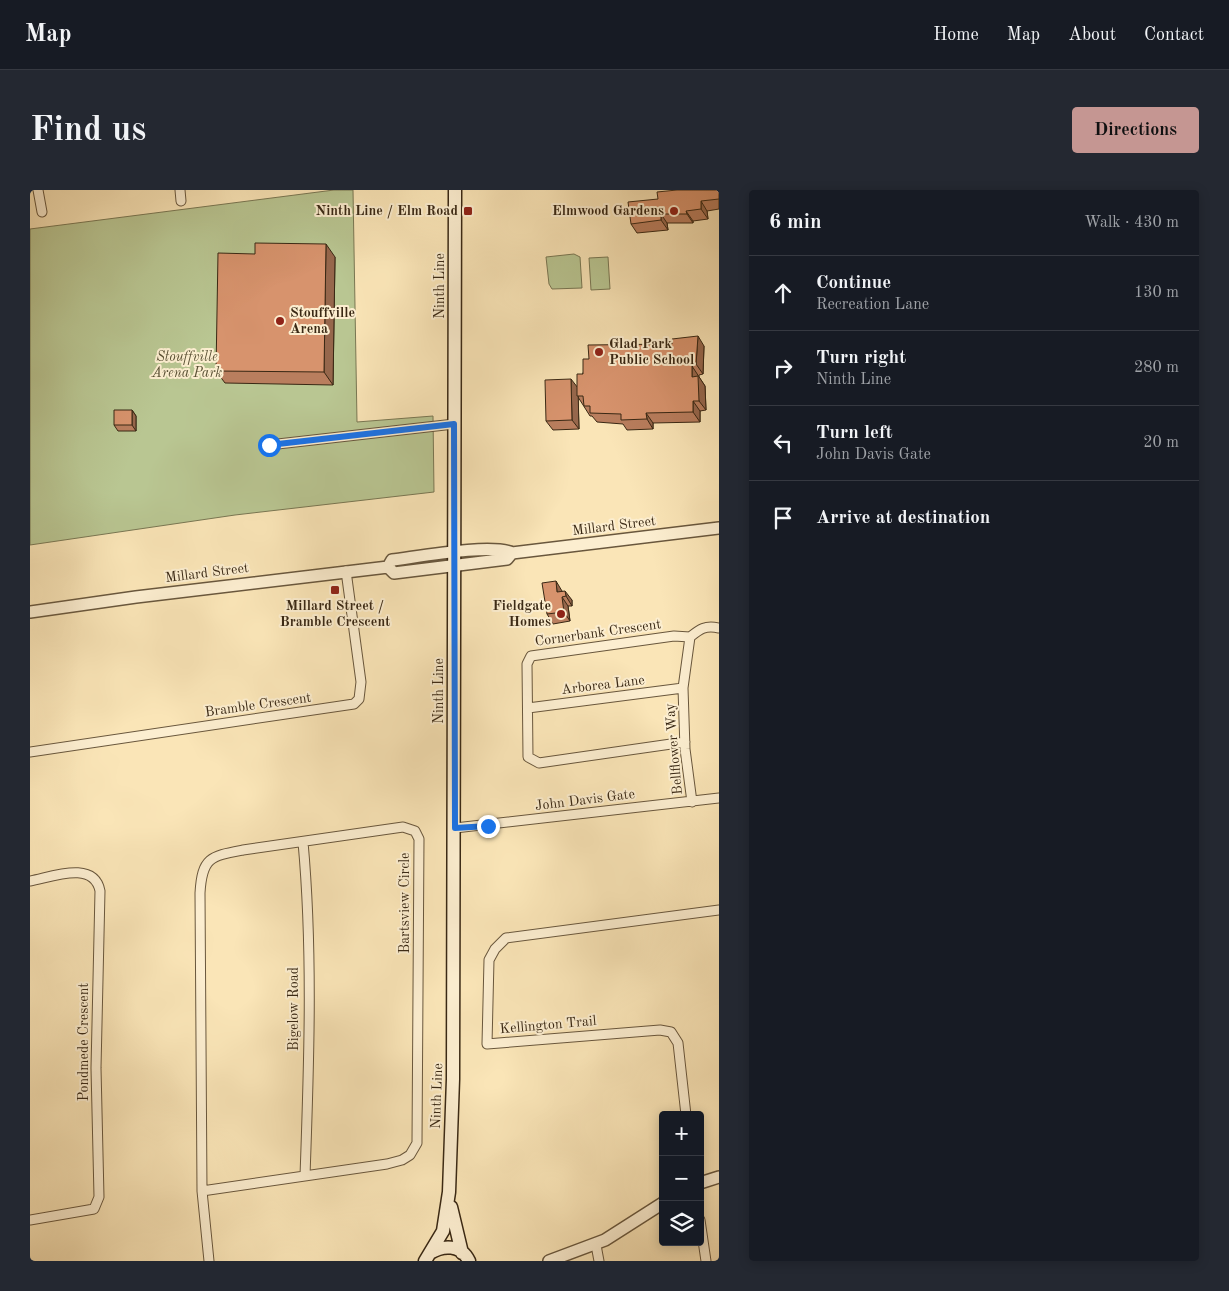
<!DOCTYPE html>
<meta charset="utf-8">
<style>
body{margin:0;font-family:"Old Standard TT",serif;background:#242831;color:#f1f3f6}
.controls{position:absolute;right:15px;bottom:15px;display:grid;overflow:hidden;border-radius:5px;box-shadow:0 2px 12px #0003}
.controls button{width:45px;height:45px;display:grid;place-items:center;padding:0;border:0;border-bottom:1px solid #363941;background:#171b24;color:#f1f3f6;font:25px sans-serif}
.stop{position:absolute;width:15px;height:15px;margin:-11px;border:4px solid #1a73e8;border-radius:50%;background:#fff}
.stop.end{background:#1a73e8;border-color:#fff;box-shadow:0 1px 5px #0008}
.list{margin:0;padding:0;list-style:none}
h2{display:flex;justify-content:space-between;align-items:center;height:65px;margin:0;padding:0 20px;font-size:21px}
h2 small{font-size:16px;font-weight:400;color:#9ea1a6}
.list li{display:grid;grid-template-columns:32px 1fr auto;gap:15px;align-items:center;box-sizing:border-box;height:75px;padding:0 20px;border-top:1px solid #363941}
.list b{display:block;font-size:19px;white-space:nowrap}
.list p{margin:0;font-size:16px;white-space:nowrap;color:#9ea1a6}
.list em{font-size:16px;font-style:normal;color:#9ea1a6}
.icon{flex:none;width:28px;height:28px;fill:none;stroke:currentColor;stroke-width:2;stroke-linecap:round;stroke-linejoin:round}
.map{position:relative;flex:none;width:689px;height:1071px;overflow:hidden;border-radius:5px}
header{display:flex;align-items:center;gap:30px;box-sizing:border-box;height:70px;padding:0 25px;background:#171b24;border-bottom:1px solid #363941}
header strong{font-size:24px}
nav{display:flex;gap:28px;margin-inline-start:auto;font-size:18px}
.intro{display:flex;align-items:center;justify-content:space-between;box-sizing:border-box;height:120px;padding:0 30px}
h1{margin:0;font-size:35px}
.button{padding:12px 22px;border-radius:5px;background:#c59692;color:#111;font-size:18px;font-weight:700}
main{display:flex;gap:30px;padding:0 30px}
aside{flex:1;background:#171b24;border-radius:5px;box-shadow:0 2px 12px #0003}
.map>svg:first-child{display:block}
.green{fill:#b9c692;stroke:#797753}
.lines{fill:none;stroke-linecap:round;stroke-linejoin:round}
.minor-casing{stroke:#69573d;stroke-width:11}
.tertiary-casing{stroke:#69573d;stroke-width:14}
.secondary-casing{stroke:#392814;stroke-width:15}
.minor{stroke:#fceed0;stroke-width:9}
.tertiary{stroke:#fceed0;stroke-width:11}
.secondary{stroke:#fceed0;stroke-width:12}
.wall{fill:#b97e5e;stroke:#392814}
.shaded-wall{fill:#96674c;stroke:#392814}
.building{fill:#d7936d;stroke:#392814}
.route{stroke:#1a73e8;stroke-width:6}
.poi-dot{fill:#8f2418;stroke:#fceed0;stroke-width:2}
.labels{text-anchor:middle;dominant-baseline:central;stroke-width:4;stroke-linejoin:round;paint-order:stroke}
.poi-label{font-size:14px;font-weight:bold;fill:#392814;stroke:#fceed0;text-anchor:end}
.street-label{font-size:14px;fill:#392814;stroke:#fceed0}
.park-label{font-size:14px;font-style:italic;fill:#595034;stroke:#fceed0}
</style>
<header>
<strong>Map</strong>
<nav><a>Home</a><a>Map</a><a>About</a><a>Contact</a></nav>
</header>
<div class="intro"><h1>Find us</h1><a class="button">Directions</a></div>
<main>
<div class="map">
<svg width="689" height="1071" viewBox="0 0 689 1071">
<rect width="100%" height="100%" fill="#fae5b7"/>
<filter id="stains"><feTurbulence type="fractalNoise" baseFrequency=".004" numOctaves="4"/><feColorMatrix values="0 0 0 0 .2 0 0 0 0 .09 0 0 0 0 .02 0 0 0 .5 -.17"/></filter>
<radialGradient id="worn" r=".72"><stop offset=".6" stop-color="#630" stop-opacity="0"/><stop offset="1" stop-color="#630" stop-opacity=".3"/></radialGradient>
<!-- green -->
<path class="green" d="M 304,0 L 323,0 L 327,232 L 403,226 L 404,302 L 205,325 L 0,355 L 0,39 Z
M 544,64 L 550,67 L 552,98 L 522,99 L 519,94 L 516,67 Z
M 578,67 L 580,99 L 561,100 L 559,68 Z"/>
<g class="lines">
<!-- minor casing -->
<g class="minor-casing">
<path id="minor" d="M 8,0 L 12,22
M 150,0 L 151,11
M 239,255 L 424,234
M 498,518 L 653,498
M 655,552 L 509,573 L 498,567 L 497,474 L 501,466 L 644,446 L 660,447
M 0,562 L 324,514 L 329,509 L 331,492 L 316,381
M 662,612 L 655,559 L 653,498 L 660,447 C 670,439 675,435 689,438
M 425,638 L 689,608
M 273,652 C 283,762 279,875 275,986
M 0,691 C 22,687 64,670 70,701 L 66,878 L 69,1007 L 64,1019 L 0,1030
M 656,925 L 648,853 L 641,842 L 630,840 L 457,854 L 459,770 L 465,759 L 476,748 L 689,720
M 172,1001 L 357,974 L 372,970 L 380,965 L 387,953 L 389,649 L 385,641 L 373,637 L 213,660 C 181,666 172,667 170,703 L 172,1001 L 179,1071
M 670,1030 L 676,1071
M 566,1055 L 569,1071"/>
</g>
<!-- tertiary casing -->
<g class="tertiary-casing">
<path id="tertiary" d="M 358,377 L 362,370 C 387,367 463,353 482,363 L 689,338
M 358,377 L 364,383 L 477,369 L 482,363
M 0,422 L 106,407 L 358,377
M 670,993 L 689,987
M 519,1071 L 575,1050 L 633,1013"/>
</g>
<!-- secondary casing -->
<g class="secondary-casing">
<path id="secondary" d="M 421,1017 L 432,1063
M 400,1063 C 413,1055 431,1054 439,1071
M 395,1071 L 413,1041 L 419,1002 L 423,889 L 425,0"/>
</g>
<!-- minor -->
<use href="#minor" class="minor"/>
<!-- tertiary -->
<use href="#tertiary" class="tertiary"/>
<!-- secondary -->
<use href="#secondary" class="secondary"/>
</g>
<!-- wall -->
<path class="wall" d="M 689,0 L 689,19 L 677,21 L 678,29 L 663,31 L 663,33 L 637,33 L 638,40 L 607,43 L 601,34 L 628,9 Z
M 305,67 L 303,195 L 195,193 L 186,181 Z
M 674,156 L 673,184 L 669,185 L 669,187 L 675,196 L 676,220 L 670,221 L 670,232 L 623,233 L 623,239 L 597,240 L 593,234 L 567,232 L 562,226 L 560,226 L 548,207 L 549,239 L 523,240 L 516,231 L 547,197 L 559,169 Z
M 102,220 L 106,226 L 106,241 L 88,241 L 84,235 Z
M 532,401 L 542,410 L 542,416 L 538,416 L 540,431 L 523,434 L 517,424 Z"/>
<!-- shaded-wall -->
<path class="shaded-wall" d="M 671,11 L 677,21 L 678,29 L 671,19 Z
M 656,21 L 663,31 L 663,33 L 657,24 Z
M 631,24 L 637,33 L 638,40 L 631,30 Z
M 296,54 L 305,67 L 303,195 L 294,182 Z
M 668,146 L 674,156 L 673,184 L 666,174 Z
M 662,176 L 675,196 L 676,220 L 669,211 L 662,187 Z
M 541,189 L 548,198 L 549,239 L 542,230 Z
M 663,211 L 670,221 L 670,232 L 663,222 Z
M 102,220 L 106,226 L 106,241 L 102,235 Z
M 616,223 L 623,233 L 623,239 L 617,229 Z
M 526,391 L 532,401 L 532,407 L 538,416 L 540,431 L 534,422 L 527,402 Z
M 535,401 L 542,410 L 542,416 L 536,406 Z"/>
<!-- building -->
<path class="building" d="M 647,0 L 689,0 L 689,9 L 671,11 L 671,19 L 656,21 L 657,24 L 631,24 L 631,30 L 601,34 L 598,12 L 628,9 L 627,2 Z
M 225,53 L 296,54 L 294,182 L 186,181 L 188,63 L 225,64 Z
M 668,146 L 666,174 L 662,176 L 662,187 L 668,186 L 669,211 L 663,211 L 663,222 L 616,223 L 617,229 L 591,230 L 591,224 L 560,223 L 560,216 L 554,216 L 553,206 L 547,206 L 547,184 L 553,184 L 553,169 L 559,169 L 558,155 L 642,154 L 642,149 Z
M 541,189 L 542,230 L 516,231 L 515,190 Z
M 84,220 L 102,220 L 102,235 L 84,235 Z
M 526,391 L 527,402 L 535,401 L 536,406 L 532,407 L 534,422 L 517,424 L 512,393 Z"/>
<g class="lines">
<!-- route -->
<path class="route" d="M 239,255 L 424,234 L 425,638 L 458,636"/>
</g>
<!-- markers -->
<g class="poi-dot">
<rect x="433" y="16" width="10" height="10" rx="2.5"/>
<circle cx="644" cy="21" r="5"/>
<circle cx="250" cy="131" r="5"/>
<circle cx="569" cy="162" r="5"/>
<rect x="300" y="395" width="10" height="10" rx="2.5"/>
<circle cx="531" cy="424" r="5"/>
</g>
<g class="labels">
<!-- poi labels -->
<g class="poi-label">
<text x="428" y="21">Ninth Line / Elm Road</text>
<text x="634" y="21">Elmwood Gardens</text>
<text x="260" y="123" text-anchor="start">Stouffville<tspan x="260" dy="16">Arena</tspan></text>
<text x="579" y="154" text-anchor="start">Glad Park<tspan x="579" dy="16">Public School</tspan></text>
<text x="305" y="416" text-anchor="middle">Millard Street /<tspan x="305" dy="16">Bramble Crescent</tspan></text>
<text x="521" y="416">Fieldgate<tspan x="521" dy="16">Homes</tspan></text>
</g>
<!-- street labels -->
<g class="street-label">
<text transform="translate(410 96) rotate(-90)">Ninth Line</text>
<text transform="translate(584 336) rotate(-7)">Millard Street</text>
<text transform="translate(177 383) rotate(-7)">Millard Street</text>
<text transform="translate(568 443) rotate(-8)">Cornerbank Crescent</text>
<text transform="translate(573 495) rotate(-7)">Arborea Lane</text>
<text transform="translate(409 501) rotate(-90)">Ninth Line</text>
<text transform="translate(228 515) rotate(-8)">Bramble Crescent</text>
<text transform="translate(644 559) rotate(-95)">Bellflower Way</text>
<text transform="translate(555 610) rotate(-7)">John Davis Gate</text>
<text transform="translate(375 713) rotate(-90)">Bartsview Circle</text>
<text transform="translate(264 819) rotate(-90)">Bigelow Road</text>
<text transform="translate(518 835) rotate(-5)">Kellington Trail</text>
<text transform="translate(54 852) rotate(-90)">Pondmede Crescent</text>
<text transform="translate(407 906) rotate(-88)">Ninth Line</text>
</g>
<!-- park labels -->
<g class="park-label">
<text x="157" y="167">Stouffville<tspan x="157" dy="16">Arena Park</tspan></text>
</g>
</g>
<rect width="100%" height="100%" filter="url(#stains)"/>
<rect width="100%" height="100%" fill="url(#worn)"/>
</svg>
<div class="controls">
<button>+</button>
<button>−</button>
<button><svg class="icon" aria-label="layers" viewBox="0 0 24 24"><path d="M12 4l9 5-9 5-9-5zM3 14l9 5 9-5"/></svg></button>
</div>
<div class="stop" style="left:239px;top:255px"></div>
<div class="stop end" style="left:458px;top:636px"></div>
</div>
<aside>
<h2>6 min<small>Walk · 430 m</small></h2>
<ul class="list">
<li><svg class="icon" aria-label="ahead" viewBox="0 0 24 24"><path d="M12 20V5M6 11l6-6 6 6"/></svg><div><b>Continue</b><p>Recreation Lane</p></div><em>130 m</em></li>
<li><svg class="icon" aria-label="right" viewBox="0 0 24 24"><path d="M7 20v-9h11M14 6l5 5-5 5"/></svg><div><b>Turn right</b><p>Ninth Line</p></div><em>280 m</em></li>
<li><svg class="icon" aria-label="left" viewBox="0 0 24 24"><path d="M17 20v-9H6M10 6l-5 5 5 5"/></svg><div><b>Turn left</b><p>John Davis Gate</p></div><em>20 m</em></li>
<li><svg class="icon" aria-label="arrive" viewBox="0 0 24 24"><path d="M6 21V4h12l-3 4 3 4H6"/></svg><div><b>Arrive at destination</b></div></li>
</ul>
</aside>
</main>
